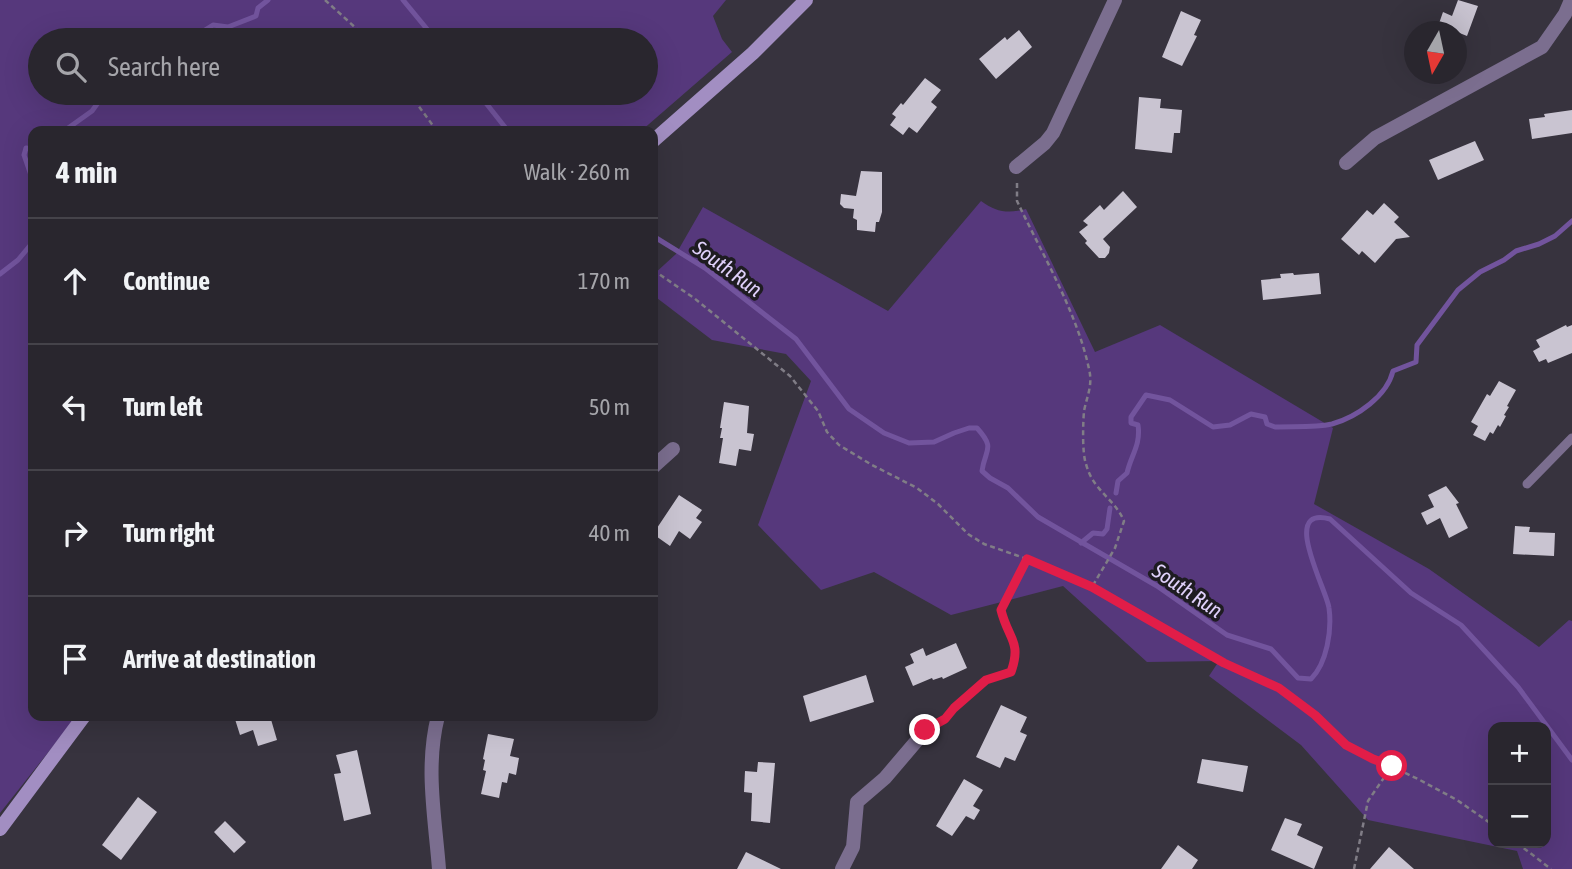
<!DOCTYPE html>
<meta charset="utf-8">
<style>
body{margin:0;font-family:"Asap Condensed",sans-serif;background:#312e36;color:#f1f3f6}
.controls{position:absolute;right:21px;bottom:21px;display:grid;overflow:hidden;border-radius:14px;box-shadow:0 7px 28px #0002}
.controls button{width:63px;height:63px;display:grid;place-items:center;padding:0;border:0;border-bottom:2px solid #45434a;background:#29262e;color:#f1f3f6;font:35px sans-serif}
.compass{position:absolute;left:1404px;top:21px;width:63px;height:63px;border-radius:50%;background:#29262e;box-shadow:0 7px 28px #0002;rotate:189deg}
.stop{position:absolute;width:21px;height:21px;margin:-16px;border:5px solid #e11d48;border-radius:50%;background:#fff}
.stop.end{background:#e11d48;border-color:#fff;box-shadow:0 2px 7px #0008}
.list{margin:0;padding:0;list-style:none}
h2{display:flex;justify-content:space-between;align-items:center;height:91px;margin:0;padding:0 28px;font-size:30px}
h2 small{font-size:23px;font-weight:400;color:#a5a5aa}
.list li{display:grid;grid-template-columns:46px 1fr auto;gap:21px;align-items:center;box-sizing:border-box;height:126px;padding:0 28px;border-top:2px solid #45434a}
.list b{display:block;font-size:26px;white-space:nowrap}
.list em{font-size:23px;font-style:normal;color:#a5a5aa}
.icon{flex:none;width:38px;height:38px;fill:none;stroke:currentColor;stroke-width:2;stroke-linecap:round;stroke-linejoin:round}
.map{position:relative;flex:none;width:1572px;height:869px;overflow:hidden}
.search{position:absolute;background:#29262e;box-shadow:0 7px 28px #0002;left:28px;top:28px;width:630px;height:77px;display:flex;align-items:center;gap:18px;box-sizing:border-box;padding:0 24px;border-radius:38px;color:#a5a5aa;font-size:26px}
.panel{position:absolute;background:#29262e;box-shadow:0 7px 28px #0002;left:28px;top:126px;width:630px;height:595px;border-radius:14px}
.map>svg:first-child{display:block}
.green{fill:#56387c;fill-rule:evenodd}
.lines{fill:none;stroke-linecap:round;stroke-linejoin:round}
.stream{stroke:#72549d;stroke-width:5}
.building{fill:#c9c4d1}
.path{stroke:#807d86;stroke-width:2.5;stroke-dasharray:5 3.5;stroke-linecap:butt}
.lane{stroke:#7b6e8f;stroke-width:9}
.street{stroke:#7b6e8f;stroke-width:14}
.secondary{stroke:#a28ec2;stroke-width:14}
.route{stroke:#e11d48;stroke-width:9}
.labels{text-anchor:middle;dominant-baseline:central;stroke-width:7;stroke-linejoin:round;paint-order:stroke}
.water-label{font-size:21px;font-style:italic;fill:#e0d1fb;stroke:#1e1c21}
</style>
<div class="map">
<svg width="1572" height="869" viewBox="0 0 1572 869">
<rect width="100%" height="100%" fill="#37333e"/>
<!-- green -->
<path class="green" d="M 0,0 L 726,0 L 713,16 L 722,39 L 732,52 L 641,131 L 33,131 L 33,716 L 77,716 L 0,813 ZM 40,40 L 646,40 L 646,93 L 40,93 Z
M 981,201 C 996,212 1008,214 1026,209 L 1095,352 L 1160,325 L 1333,428 L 1314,504 L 1429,569 L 1539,647 L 1569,620 L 1572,621 L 1572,869 L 1523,869 L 1517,851 L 1368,820 L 1301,745 L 1209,676 L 1219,661 L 1147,662 L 1063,586 L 951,615 L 874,572 L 821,590 L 758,525 L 811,381 L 786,354 L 712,340 L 653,295 L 653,275 L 676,254 L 703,207 L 888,311 ZM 1546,727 L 1546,843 L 1493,843 L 1493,727 Z"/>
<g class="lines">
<!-- stream -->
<path class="stream" d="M 403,0 L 436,40
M 189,40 L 213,25 L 228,27 L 256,16 L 258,8 L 268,0
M 478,93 L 508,131
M 64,131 L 92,111 L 105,93
M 33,149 L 26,148 L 24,155 L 33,181
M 33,183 L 31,195 L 33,202
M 653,236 L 705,268 L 796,339 L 849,409 L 884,433 L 909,443 L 934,442 L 954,433 L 969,428 L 977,428 C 996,449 985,449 982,471 L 990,478 L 1008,488 L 1038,517 L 1157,586 L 1227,635 L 1271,649 L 1298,678 L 1311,679 C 1327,663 1332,630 1329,608 C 1327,590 1279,505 1330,519 L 1411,593 L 1461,625 L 1518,687 L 1572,760
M 0,274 L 18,260 L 33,242
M 1116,493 L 1118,481 L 1127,473 C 1131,455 1141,445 1138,425 L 1131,423 L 1131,417 L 1146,395 L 1170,400 L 1213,427 L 1230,425 L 1251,414 L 1265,417 L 1267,424 L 1275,427 C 1293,426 1314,428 1332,424 C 1357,417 1387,396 1393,371 L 1416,362 L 1417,345 L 1458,290 L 1480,272 L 1504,260 L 1516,251 L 1539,244 L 1555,236 L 1572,221
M 1081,543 L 1093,533 L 1103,534 L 1107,529 L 1110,508"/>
</g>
<!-- building -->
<path class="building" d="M 1458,0 L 1478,6 L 1467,36 L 1457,32 L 1436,32 L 1443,12 L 1452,16 Z
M 1181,11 L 1201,20 L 1194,35 L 1197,36 L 1182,66 L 1162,57 Z
M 1019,30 L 1032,47 L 996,79 L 979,59 L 1005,37 L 1007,40 Z
M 925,78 L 941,90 L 931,102 L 937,107 L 917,133 L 909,127 L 903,135 L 890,125 L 896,117 L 892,114 L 901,103 L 903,105 Z
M 1139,97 L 1161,99 L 1160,108 L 1182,110 L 1180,133 L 1174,133 L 1172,153 L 1135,149 Z
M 1572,110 L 1572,133 L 1532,139 L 1529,119 L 1545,117 L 1544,114 Z
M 1475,141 L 1484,160 L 1438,180 L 1429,160 Z
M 861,171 L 882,172 L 882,212 L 879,222 L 876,222 L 875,232 L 857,230 L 857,220 L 853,218 L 854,209 L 844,208 L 840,204 L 841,194 L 856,196 Z
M 1123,191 L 1137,207 L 1103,239 L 1110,247 L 1109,253 L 1105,258 L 1099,258 L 1085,243 L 1087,241 L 1079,232 L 1088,225 L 1083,221 L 1100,205 L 1104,210 Z
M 1384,203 L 1399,217 L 1394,222 L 1410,237 L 1396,239 L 1375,263 L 1362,251 L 1359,255 L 1341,239 L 1367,210 L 1373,215 Z
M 1293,273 L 1294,275 L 1319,273 L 1321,294 L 1263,300 L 1261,280 L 1281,278 L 1280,274 Z
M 1566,325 L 1567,327 L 1572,325 L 1572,353 L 1548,363 L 1546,359 L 1539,362 L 1533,351 L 1540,347 L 1536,340 Z
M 1499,381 L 1516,390 L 1507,406 L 1509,407 L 1504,415 L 1506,416 L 1500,427 L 1498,425 L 1493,434 L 1490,432 L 1485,441 L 1473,435 L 1478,426 L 1471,422 L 1487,394 L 1490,396 Z
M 724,402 L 749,406 L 747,433 L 754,434 L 751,451 L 739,449 L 736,466 L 719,463 L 723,438 L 720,438 L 722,428 L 720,428 Z
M 1446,486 L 1459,503 L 1456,504 L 1468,528 L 1449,538 L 1440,518 L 1427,525 L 1421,513 L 1434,507 L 1428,495 Z
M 679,495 L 702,510 L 696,518 L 702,522 L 690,539 L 679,531 L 670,546 L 653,534 Z
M 1515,526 L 1530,527 L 1529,532 L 1555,533 L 1554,556 L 1513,554 Z
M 956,643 L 967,668 L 943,679 L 942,677 L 933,680 L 932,678 L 913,686 L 905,667 L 914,663 L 910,654 L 923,648 L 926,656 Z
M 866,675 L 874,702 L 810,722 L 803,696 Z
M 1001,705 L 1027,717 L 1020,732 L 1027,735 L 1015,761 L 1005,757 L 1000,768 L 976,757 Z
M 234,716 L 270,716 L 277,740 L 258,746 L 253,730 L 240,735 Z
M 488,734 L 514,739 L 510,756 L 519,758 L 516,775 L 509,773 L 507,783 L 502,782 L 499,798 L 481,794 L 486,771 L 483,770 L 485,760 L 483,759 Z
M 357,750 L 371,814 L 344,821 L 334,774 L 341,773 L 336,755 Z
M 1202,759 L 1248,766 L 1243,792 L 1197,783 Z
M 758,762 L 775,763 L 770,823 L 751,821 L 752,793 L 744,792 L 745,771 L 757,772 Z
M 964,779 L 983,790 L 973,806 L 980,810 L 974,820 L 966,816 L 952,836 L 936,826 Z
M 138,797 L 157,812 L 121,860 L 102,845 Z
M 1285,818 L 1302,824 L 1297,835 L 1323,847 L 1314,869 L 1271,850 Z
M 225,821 L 246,842 L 234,853 L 214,832 Z
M 1178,845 L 1198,860 L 1192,869 L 1161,869 Z
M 1389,847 L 1414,869 L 1370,869 Z
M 746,852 L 781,869 L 737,869 Z"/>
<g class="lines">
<!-- path -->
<path class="path" d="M 325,0 L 369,40
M 409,93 L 437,131
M 1017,183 L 1017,201 C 1042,254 1077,312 1089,369 C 1093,385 1087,396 1084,411 C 1083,423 1082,453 1086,464 C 1093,491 1115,499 1124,521 L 1115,548 L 1092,587
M 653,270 L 694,298 L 790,376 L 818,411 L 827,432 L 839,445 L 872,465 L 917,488 L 938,504 L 968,534 L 984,544 L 1027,559 L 1092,587 L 1224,663 L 1279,688 L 1315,715 L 1346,745 L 1418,779 L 1457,800 L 1493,825
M 936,724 C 954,714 966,693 984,682 C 992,676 1002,676 1011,672 C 1022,641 1008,639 1001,610 L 1027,559
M 1517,843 L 1551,869
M 1354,869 L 1368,801 L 1392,766"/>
<!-- lane -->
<path class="lane" d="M 1527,484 L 1572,438"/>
<!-- street -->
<path class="street" d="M 1346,163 L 1375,138 L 1542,47 L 1565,14 L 1571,0
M 1016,167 L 1045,143 L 1053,133 L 1115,0
M 653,467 L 673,449
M 438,716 C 425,767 435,817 439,869
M 842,869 L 853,847 L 857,802 L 885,778 L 925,731"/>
<!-- secondary -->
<path class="secondary" d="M 653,141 L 753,53 L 806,0
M 0,829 L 84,716"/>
</g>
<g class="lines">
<!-- route -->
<path class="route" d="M 925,730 L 945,719 L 954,708 L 986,680 L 1011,672 C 1022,641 1008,639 1001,610 L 1027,559 L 1092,587 L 1224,663 L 1279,688 L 1315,715 L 1346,745 L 1373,759 L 1392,766"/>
</g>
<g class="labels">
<!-- water labels -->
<g class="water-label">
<text transform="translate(728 268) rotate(36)">South Run</text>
<text transform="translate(1188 590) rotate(34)">South Run</text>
</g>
</g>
</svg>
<div class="controls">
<button>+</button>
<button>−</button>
</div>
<svg class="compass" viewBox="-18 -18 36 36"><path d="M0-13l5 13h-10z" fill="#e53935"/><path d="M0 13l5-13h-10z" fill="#a5a5aa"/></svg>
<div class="stop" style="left:1392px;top:766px"></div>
<div class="stop end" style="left:925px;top:730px"></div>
<div class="search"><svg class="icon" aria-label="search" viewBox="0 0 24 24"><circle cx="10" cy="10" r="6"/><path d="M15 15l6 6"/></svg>Search here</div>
<section class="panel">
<h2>4 min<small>Walk · 260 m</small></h2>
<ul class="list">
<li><svg class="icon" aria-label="ahead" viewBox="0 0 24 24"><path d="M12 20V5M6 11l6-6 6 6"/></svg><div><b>Continue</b></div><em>170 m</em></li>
<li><svg class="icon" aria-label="left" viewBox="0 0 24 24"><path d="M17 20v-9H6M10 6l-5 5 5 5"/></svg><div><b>Turn left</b></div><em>50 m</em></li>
<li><svg class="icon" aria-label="right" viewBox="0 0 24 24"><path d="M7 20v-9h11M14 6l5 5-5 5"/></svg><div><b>Turn right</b></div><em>40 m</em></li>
<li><svg class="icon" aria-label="arrive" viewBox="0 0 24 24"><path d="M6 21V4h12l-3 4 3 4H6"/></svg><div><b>Arrive at destination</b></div></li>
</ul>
</section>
</div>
